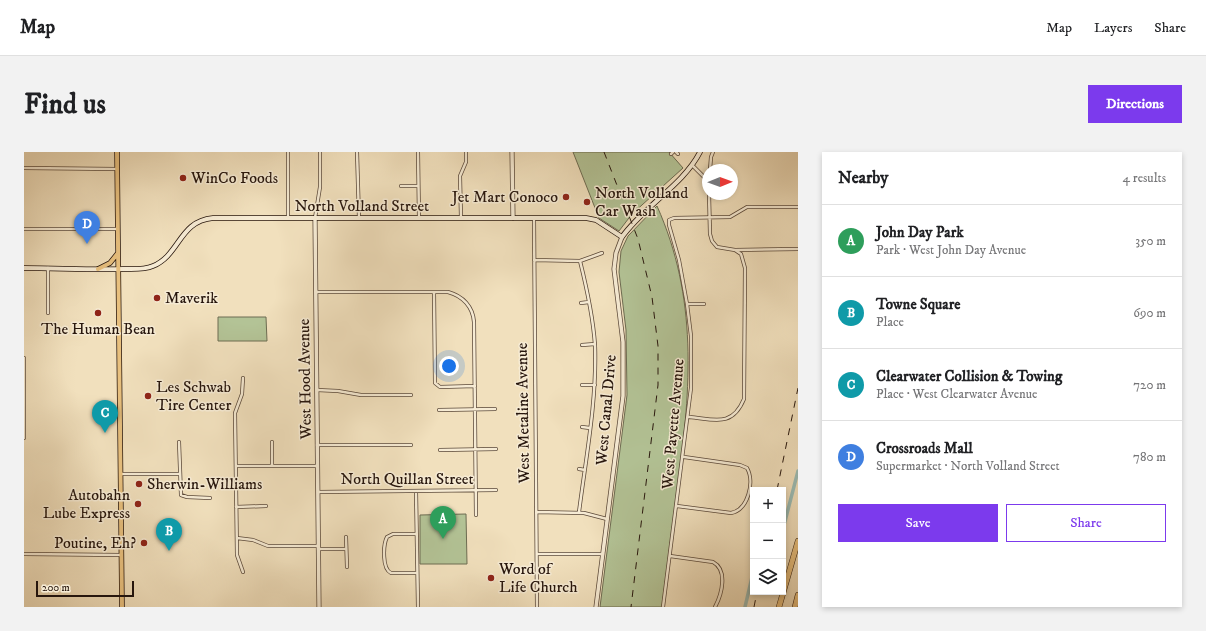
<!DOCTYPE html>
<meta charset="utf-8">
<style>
body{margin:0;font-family:"IM FELL DW Pica",serif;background:#f2f2f2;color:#202124}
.controls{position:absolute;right:12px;bottom:12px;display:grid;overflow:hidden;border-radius:0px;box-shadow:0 2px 6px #0003}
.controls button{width:36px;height:36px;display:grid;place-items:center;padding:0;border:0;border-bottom:1px solid #e0e0e0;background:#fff;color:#202124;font:20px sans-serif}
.compass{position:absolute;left:678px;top:12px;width:36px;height:36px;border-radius:50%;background:#fff;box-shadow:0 2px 6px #0003;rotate:89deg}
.scale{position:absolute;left:12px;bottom:10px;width:98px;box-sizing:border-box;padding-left:4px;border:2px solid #27160d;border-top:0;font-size:11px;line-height:14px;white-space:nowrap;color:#27160d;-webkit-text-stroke:3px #f6ebd4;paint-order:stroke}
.you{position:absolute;left:425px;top:214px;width:14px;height:14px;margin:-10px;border:3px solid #fff;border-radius:50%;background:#1a73e8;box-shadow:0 0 0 6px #1a73e833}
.badge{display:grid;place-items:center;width:26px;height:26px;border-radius:50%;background:#7c3aed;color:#fff;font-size:13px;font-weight:700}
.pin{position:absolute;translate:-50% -33px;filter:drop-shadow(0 1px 2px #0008)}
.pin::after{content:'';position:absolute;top:21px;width:14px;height:12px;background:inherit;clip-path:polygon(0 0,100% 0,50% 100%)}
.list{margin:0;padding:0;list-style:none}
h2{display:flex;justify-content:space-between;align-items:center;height:52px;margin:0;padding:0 16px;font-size:17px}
h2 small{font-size:13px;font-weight:400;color:#757577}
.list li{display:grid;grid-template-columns:26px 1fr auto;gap:12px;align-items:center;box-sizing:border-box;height:72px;padding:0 16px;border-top:1px solid #e0e0e0}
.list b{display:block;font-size:15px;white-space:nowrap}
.list p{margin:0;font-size:13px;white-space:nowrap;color:#757577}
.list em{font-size:13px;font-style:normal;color:#757577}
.actions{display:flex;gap:8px;padding:12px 16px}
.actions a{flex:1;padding:9px 0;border:1px solid #7c3aed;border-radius:0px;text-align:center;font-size:14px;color:#7c3aed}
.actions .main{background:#7c3aed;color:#fff}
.icon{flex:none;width:22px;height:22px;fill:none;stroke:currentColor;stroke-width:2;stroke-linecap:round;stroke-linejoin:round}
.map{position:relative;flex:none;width:774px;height:455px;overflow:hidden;border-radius:0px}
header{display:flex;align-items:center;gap:24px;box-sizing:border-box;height:56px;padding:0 20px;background:#fff;border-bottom:1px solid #e0e0e0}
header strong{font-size:19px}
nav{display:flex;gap:22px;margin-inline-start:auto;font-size:14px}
.intro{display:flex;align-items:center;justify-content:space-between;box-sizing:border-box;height:96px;padding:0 24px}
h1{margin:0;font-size:28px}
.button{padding:10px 18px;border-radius:0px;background:#7c3aed;color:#fff;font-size:14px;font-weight:700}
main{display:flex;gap:24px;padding:0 24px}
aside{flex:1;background:#fff;border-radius:0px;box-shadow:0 2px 6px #0003}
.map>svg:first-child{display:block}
.green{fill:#b3c396;stroke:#6d6c52}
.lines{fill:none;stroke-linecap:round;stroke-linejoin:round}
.canal{stroke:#9bbcb5;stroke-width:3.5}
.minor-casing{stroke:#5a4839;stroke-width:4}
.tertiary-casing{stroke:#5a4839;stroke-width:5}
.secondary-casing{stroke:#27160d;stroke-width:5.5}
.primary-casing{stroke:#27160d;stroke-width:5.5}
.motorway-casing{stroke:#27160d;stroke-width:6}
.minor{stroke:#f6ebd4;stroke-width:2.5}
.tertiary{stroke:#f6ebd4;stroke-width:3.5}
.secondary{stroke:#f6ebd4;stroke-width:4}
.primary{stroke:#e8c07e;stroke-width:4}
.motorway{stroke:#e8c07e;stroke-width:5}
.rail{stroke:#27160d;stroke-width:1;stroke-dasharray:7 7;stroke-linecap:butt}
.poi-dot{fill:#8f2418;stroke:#f6ebd4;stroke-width:1.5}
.labels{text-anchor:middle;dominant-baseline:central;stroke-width:3;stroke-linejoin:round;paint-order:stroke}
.poi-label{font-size:16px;fill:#27160d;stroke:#f6ebd4;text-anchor:start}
.street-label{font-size:16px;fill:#27160d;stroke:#f6ebd4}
</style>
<header>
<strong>Map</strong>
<nav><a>Map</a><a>Layers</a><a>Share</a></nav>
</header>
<div class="intro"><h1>Find us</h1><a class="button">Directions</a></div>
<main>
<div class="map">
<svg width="774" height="455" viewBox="0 0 774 455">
<rect width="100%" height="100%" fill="#f1e0bd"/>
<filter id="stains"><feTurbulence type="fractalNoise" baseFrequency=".005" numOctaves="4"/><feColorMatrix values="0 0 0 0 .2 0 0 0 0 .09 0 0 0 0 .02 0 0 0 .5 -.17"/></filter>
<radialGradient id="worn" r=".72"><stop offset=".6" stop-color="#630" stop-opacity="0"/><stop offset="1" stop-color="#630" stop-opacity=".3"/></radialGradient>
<!-- green -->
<path class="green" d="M 549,0 L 645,0 L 659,16 L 608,62 L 595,79 L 575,66 Z
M 633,54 C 674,146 667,235 654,332 C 649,373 643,414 638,455 L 576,455 L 603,243 L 602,178 L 595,120 L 597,99 L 604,84 Z
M 194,165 L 242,165 L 243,189 L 194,189 Z
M 442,362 L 443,412 L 396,412 L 396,363 Z"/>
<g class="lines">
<!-- canal -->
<path class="canal" d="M 759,377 L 774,319
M 721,455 L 729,421"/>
<!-- minor casing -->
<g class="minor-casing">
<path id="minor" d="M 333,0 L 335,66
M 394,0 L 395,66
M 652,0 L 654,2
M 647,2 L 649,0
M 668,13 L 681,26 L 684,32
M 0,16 L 93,17
M 686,18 L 687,5 L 689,0
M 377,34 L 394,34
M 685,42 L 686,82 L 688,89 L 693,95 L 711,98 L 774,97
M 264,66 L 264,0
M 291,66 L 296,35 L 296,0
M 437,66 L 436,24 L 442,10 L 442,0
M 510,66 L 513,455
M 0,77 L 93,77
M 510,108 L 556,109 L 578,101
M 292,140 L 424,140 C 439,144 449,155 450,170 L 452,363
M 410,140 L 411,231 L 416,235 L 451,234
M 557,151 L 565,150
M 663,152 L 680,152
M 24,161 L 24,116
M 558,193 L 571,192
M 0,206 L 0,286
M 219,226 L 218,242 L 211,261 L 213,403 L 219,420
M 558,233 L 571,233
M 293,238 L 314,239 L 337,243 L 387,243
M 415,258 L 471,257
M 665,265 C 690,267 708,276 720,247 L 721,116 L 717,102 L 711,98
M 558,275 L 566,276
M 155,290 L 157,343 L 163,345 L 186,346
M 248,290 L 248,314
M 293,293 L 387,293
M 416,298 L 472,297
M 212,314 L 293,314
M 555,317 L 561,318
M 97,322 L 156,322
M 392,339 L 394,455
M 294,340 L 472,338
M 653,354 L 707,361 C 724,358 731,330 723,316 L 716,313 L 660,305
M 212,355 L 242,354
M 512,360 L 560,361 L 583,367
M 555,360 C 562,305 573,249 571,193 C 569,165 563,137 556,109
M 393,382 L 369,382 L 363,385 C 359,393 358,417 367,421 L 393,421
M 322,385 L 323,415
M 213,386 L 229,388 L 244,394 L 294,394
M 294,397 L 322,397
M 0,402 L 97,403
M 513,402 L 579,402
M 646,404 L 689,410 C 704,418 698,442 691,455
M 639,455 L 667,236 L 667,184 L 663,152 L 655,108 L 645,73 L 645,68 L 650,66 L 706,65 L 723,55 L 774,55"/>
</g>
<!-- tertiary casing -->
<g class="tertiary-casing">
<path id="tertiary" d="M 488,0 L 489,66
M 291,66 L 295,455
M 572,455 L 599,244 L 599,190 L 590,117 L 592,101 L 598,85"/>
</g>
<!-- secondary casing -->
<g class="secondary-casing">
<path id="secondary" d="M 0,116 C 33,116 66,118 99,117 C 109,117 120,118 129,114 C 156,103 155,69 189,66 L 562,66 L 572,68 L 598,85 C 619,55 660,32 676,0"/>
</g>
<!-- primary casing -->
<g class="primary-casing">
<path id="primary" d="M 93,0 L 98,455
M 74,117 L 86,111 L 94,101"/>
</g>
<!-- motorway casing -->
<g class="motorway-casing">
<path id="motorway" d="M 755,455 L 774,389
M 771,455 L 774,443"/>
</g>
<!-- minor -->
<use href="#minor" class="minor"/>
<!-- tertiary -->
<use href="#tertiary" class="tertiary"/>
<!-- secondary -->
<use href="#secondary" class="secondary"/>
<!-- primary -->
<use href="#primary" class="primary"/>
<!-- motorway -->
<use href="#motorway" class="motorway"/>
<!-- rail -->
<path class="rail" d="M 580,0 L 614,87 L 628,145 L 634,194 L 634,233 L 607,455
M 753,338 L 774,236
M 730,455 L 733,440"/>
</g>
<!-- markers -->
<g class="poi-dot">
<circle cx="159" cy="26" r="4"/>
<circle cx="542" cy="45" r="4"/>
<circle cx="563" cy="50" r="4"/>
<circle cx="133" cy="146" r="4"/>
<circle cx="74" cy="161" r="4"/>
<circle cx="124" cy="244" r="4"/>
<circle cx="115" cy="332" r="4"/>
<circle cx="114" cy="352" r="4"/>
<circle cx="120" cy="391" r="4"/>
<circle cx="467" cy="426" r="4"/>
</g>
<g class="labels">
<!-- poi labels -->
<g class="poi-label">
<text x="167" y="26">WinCo Foods</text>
<text x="571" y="41">North Volland<tspan x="571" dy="18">Car Wash</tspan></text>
<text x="534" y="45" text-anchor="end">Jet Mart Conoco</text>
<text x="141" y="146">Maverik</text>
<text x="74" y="177" text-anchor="middle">The Human Bean</text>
<text x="132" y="235">Les Schwab<tspan x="132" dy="18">Tire Center</tspan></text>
<text x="123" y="332">Sherwin-Williams</text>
<text x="106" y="343" text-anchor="end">Autobahn<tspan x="106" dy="18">Lube Express</tspan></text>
<text x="112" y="391" text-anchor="end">Poutine, Eh?</text>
<text x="475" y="417">Word of<tspan x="475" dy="18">Life Church</tspan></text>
</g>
<!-- street labels -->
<g class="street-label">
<text x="338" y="54">North Volland Street</text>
<text transform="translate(281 227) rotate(-91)">West Hood Avenue</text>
<text transform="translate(582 258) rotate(-85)">West Canal Drive</text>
<text transform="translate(499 261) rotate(-91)">West Metaline Avenue</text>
<text transform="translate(649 272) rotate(-85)">West Payette Avenue</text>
<text x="383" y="327">North Quillan Street</text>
</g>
</g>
<rect width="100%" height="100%" filter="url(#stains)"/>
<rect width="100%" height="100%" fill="url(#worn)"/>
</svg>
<div class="controls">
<button>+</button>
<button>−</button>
<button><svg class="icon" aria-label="layers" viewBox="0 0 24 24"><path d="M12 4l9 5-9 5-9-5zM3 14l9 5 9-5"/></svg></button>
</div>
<svg class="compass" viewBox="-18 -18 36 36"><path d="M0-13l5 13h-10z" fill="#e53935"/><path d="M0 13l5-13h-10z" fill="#757577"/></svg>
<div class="scale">200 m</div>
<div class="you"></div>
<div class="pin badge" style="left:419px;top:387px;background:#2e9e5b">A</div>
<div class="pin badge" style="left:145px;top:399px;background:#0f9aa8">B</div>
<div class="pin badge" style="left:81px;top:281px;background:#0f9aa8">C</div>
<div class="pin badge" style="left:63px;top:92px;background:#3f7fe0">D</div>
</div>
<aside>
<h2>Nearby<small>4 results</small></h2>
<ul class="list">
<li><span class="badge" style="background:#2e9e5b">A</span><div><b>John Day Park</b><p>Park · West John Day Avenue</p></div><em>350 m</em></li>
<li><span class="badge" style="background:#0f9aa8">B</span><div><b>Towne Square</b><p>Place</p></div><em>690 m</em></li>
<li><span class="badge" style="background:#0f9aa8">C</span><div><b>Clearwater Collision &amp; Towing</b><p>Place · West Clearwater Avenue</p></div><em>720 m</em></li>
<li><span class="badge" style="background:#3f7fe0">D</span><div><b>Crossroads Mall</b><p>Supermarket · North Volland Street</p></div><em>780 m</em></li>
</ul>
<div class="actions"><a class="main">Save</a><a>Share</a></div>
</aside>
</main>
